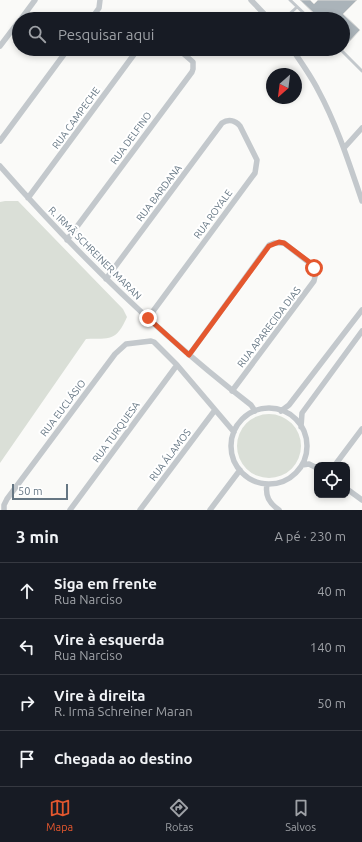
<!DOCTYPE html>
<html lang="pt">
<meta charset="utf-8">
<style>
body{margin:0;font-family:Ubuntu,sans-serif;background:#20242c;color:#f1f3f6}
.controls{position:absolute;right:12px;bottom:12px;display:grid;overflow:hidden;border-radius:8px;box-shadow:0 2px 6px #0003}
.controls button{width:36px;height:36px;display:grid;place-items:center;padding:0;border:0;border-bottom:1px solid #363941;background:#171b24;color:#f1f3f6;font:20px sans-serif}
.compass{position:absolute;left:266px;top:68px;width:36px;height:36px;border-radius:50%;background:#171b24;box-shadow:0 2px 6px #0003;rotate:208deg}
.scale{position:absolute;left:12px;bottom:10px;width:56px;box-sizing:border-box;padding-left:4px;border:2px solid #657683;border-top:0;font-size:11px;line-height:14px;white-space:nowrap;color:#657683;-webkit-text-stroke:3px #fff;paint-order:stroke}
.stop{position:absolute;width:12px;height:12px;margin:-9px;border:3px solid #e4572e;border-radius:50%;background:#fff}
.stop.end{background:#e4572e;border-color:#fff;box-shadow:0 1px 4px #0008}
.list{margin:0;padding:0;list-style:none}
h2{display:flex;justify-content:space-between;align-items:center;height:52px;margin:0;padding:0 16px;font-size:17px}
h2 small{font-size:13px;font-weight:400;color:#9ea1a6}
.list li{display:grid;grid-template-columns:26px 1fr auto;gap:12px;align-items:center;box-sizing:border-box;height:56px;padding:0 16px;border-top:1px solid #363941}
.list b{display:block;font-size:15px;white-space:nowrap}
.list p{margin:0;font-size:13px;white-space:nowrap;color:#9ea1a6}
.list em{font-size:13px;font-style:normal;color:#9ea1a6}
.icon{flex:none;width:22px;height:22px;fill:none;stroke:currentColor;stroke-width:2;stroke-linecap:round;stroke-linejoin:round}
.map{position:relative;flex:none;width:362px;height:510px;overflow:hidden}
.search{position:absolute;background:#171b24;box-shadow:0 2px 6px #0003;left:12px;right:12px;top:12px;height:44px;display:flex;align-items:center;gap:10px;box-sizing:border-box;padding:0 14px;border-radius:22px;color:#9ea1a6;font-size:15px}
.sheet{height:276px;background:#171b24}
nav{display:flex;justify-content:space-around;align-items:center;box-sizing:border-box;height:56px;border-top:1px solid #363941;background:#171b24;font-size:11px;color:#9ea1a6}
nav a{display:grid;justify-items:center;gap:2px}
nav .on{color:#e4572e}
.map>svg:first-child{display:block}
.green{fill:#dadfd7}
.building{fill:#aab3b9;stroke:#dcdcda}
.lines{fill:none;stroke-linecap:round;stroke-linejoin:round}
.lane{stroke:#c3c8cc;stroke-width:3}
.street{stroke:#c3c8cc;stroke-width:5.5}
.route{stroke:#e4572e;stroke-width:5}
.labels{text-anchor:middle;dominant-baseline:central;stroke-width:4;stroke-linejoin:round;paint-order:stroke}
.street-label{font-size:10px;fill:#657683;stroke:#fff}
</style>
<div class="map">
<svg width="362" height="510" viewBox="0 0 362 510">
<rect width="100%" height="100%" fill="#fafaf8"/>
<!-- green -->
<path class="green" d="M 5,201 L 18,201 L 123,309 L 127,317 C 116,342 110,338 86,339 L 0,463 L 0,202 Z
M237 446a32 32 0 1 1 64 0a32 32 0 1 1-64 0Z"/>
<!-- building -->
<path class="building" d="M 300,0 L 310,0 L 314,4 L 318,0 L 357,0 L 343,14 L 360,30 L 347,44 L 343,41 L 343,31 L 347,27 L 343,23 L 343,19 L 339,19 L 336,16 L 333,19 L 320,19 Z"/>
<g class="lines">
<!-- lane -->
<path class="lane" d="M 290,0 L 310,19
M 284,19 L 297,7
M 340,49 L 362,71"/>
<!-- street -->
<path class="street" d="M 251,0 L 269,19
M 21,19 L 35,0
M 91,19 L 99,8 L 100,0
M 0,46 L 19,21
M 292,49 C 301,62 311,76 318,90 C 337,125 349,163 362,201
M 0,141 L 68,49
M 344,148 L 362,128
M 0,166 C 76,253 159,334 251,405 L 255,411
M 28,198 L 138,49
M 67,240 L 192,72 L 193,69 L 193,62 L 178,49
M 106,279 L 222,123 C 228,119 235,120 240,126 L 257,160 L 255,173 L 148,318
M 189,355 L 269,245 L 274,243 L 284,243 L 312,265 L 316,272 L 314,281 L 232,391
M231 446a38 38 0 1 1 76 0a38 38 0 1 1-76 0Z
M 281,411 L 289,405 L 362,310
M 301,427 L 302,413 L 362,331
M 302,465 L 309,464 L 317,468
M 335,465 L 362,429
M 267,484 C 265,496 269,503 279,510
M 347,489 L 362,500
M 4,510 L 4,505 L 7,499 L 115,354 L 126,344 L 151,341 L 154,342 L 177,365 L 234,432
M 70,510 L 177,365
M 140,510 L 215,410
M 210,510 L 240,470"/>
</g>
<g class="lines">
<!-- route -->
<path class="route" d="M 148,318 L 189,355 L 269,246 L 279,242 L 284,243 L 312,264 L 314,268"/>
</g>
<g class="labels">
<!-- street labels -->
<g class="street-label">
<text transform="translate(76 118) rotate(-54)">RUA CAMPECHE</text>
<text transform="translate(131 138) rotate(-54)">RUA DELFINO</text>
<text transform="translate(159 193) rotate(-53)">RUA BARDANA</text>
<text transform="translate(213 214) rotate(-54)">RUA ROYALE</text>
<text transform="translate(95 253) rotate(45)">R. IRMÃ SCHREINER MARAN</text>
<text transform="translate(269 327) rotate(-53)">RUA APARECIDA DIAS</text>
<text transform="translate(63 408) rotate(-53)">RUA EUCLÁSIO</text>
<text transform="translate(116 432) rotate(-54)">RUA TURQUESA</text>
<text transform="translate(170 455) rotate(-53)">RUA ÁLAMOS</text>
</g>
</g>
</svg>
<div class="controls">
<button><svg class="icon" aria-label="locate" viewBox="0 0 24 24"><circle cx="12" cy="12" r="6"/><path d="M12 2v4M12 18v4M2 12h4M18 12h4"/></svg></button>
</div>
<svg class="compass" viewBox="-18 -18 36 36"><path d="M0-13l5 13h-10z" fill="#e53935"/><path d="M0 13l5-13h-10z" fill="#9ea1a6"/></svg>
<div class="scale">50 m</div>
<div class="stop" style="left:314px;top:268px"></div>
<div class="stop end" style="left:148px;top:318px"></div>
<div class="search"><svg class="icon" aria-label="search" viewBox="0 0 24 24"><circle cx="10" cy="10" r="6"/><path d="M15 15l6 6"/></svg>Pesquisar aqui</div>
</div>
<section class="sheet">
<h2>3 min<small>A pé · 230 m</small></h2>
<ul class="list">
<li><svg class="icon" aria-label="ahead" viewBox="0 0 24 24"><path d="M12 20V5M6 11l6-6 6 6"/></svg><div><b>Siga em frente</b><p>Rua Narciso</p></div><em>40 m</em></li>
<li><svg class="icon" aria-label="left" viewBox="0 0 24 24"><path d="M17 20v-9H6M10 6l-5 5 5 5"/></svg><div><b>Vire à esquerda</b><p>Rua Narciso</p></div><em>140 m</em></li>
<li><svg class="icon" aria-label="right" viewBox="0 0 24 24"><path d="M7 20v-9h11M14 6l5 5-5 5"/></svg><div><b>Vire à direita</b><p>R. Irmã Schreiner Maran</p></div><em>50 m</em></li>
<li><svg class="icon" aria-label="arrive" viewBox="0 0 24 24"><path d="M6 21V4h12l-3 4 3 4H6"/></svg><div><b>Chegada ao destino</b></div></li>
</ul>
</section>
<nav>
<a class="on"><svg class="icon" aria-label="map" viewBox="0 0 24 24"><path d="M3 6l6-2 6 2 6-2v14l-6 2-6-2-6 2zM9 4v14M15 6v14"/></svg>Mapa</a>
<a><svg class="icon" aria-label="directions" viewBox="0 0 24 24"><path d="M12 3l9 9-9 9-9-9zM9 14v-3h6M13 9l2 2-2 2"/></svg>Rotas</a>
<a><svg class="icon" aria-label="saved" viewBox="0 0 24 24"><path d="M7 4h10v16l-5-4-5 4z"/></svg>Salvos</a>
</nav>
